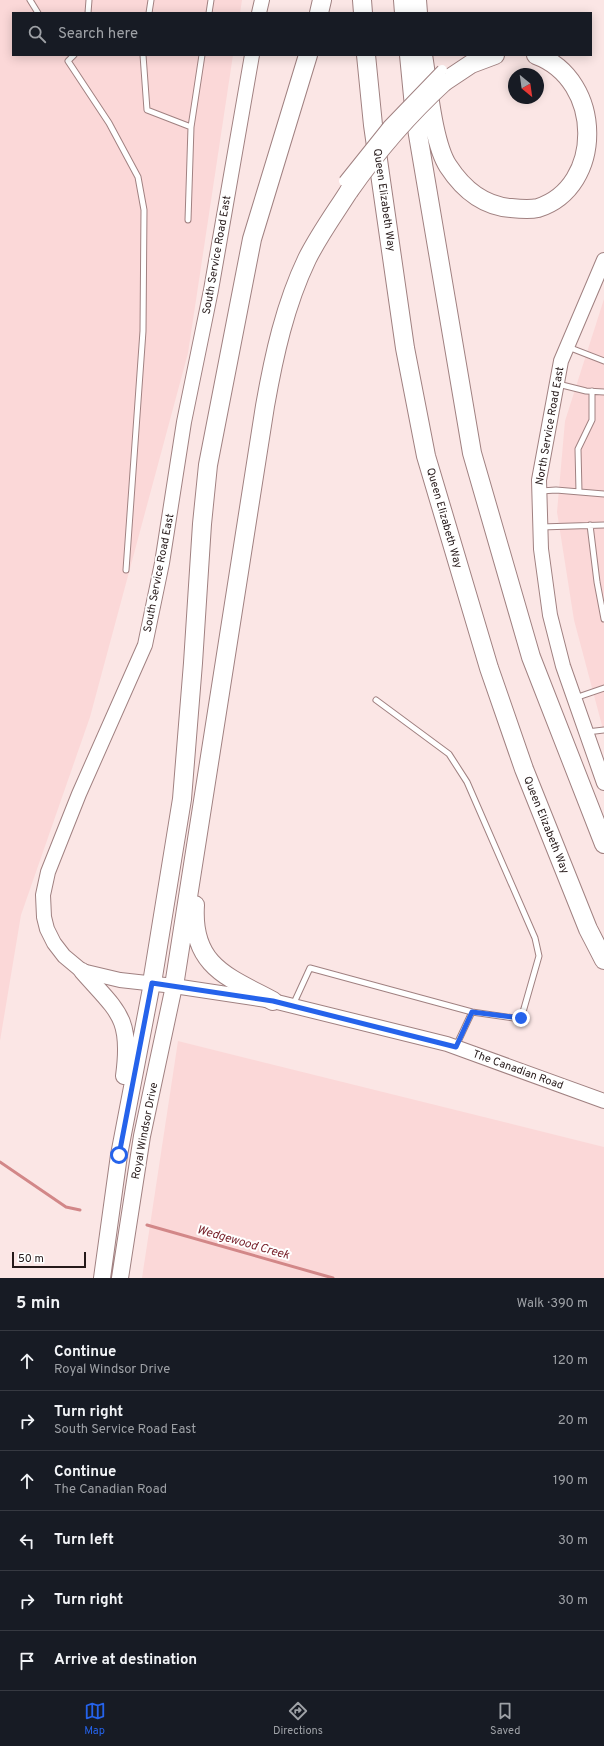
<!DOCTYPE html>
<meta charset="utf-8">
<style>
body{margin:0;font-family:Overpass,sans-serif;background:#20242c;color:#f1f3f6}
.compass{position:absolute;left:508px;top:68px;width:36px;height:36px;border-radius:50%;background:#171b24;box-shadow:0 2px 10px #0003;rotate:151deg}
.scale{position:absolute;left:12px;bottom:10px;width:74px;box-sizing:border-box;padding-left:4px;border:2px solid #251919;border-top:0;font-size:11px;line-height:14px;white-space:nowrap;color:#251919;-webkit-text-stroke:3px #fff;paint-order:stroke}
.stop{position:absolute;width:12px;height:12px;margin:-9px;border:3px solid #2563eb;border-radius:50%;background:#fff}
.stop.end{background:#2563eb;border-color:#fff;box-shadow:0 1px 4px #0008}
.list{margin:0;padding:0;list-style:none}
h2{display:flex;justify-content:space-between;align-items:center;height:52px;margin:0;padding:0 16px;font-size:17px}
h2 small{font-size:13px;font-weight:400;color:#9ea1a6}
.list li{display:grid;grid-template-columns:26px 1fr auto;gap:12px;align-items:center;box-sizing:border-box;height:60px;padding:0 16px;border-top:1px solid #363941}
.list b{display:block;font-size:15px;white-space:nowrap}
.list p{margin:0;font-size:13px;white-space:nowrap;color:#9ea1a6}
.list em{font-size:13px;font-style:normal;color:#9ea1a6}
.icon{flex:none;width:22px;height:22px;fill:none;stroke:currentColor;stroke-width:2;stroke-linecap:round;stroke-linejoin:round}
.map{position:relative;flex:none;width:604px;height:1278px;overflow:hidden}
.search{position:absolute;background:#171b24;box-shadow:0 2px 10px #0003;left:12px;right:12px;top:12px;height:44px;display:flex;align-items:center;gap:10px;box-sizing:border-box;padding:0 14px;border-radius:0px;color:#9ea1a6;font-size:15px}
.sheet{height:412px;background:#171b24}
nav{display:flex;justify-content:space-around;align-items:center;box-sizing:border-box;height:56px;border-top:1px solid #363941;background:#171b24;font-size:11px;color:#9ea1a6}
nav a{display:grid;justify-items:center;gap:2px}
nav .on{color:#2563eb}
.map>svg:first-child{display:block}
.built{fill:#fbd8d8}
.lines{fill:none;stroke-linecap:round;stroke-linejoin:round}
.stream{stroke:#d28788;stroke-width:3}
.lane-casing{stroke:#a08181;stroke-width:7}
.secondary-casing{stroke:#a08181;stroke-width:16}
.primary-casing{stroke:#a08181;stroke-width:18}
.highway-casing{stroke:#a08181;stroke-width:20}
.lane{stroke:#fff;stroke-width:5}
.secondary{stroke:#fff;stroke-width:14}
.primary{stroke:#fff;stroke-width:16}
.highway{stroke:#fff;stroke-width:18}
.street-bridge-casing{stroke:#a08181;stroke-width:12;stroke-linecap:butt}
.highway-bridge-casing{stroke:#a08181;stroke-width:20;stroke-linecap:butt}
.street-bridge{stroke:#fff;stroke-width:10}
.highway-bridge{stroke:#fff;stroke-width:18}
.route{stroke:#2563eb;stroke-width:5}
.labels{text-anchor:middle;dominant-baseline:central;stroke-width:4;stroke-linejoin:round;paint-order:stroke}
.street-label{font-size:11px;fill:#251919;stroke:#fff}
.water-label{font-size:12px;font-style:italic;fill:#751d27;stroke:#fff}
</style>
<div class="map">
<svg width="604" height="1278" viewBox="0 0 604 1278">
<rect width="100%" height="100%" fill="#fbe6e5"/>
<!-- built -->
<path class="built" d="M 0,0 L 242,0 L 240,13 L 13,13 L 13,55 L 233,55 L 188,353 L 90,717 L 21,915 L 0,1041 Z
M 604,299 L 604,733 L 574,620 L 557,512 L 565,421 Z
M 178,1041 L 604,1147 L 604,1278 L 142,1278 Z"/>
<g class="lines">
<!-- stream -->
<path class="stream" d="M 0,1162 L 66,1207 L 80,1210
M 147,1225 L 333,1278"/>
<!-- lane casing -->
<g class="lane-casing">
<path id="lane" d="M 30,0 L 38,13
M 88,13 L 89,0
M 149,13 L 151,0
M 209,13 L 211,0
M 74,55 L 68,61 L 109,123 L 138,177 L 144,210 L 143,331 L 126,570
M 143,55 L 147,110 L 191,127 L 188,220
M 191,127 L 202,55
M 568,347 L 604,361
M 558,384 L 586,391 L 604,392
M 541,491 L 556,490 L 604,494
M 579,492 L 578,449 L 592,420 L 592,391
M 590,525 L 597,582 L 604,619
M 541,527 L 604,525
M 575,698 L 604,688
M 587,732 L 604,730
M 293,1005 L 310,968 L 472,1012 L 521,1019 L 539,956 L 535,938 L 467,782 L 449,754 L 376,700
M 456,1046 L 472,1012"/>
</g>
<!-- secondary casing -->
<g class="secondary-casing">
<path id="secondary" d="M 259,13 L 262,0
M 252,55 L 211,290 L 184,422 L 162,563 L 145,645 L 79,794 L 48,872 L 43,895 L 44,917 L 47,929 L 54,943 L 64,956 L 82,971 L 120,980 L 174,986 L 273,1001 L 447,1044 L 604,1101
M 604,260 L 561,361 L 539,480 L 541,549 L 550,615 L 563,666 L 604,783"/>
</g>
<!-- primary casing -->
<g class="primary-casing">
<path id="primary" d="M 82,971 C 118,1012 132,1017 124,1076
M 102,1278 L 119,1155 L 152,983
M 120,1278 L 142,1136 L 174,986"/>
</g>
<!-- highway casing -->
<g class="highway-casing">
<path id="highway" d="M 362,0 L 363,13
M 403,0 L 404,13
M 417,0 L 418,13
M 319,13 L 322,0
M 366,55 L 373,125 L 405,348 L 426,456 L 489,668 L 524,769 L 588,929 L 604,960
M 409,55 L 415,117 L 472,453 L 531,657 L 604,844
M 423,55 C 428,84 433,143 448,166 C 463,189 483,206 511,208 C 520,209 529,210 538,208 C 604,187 604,80 536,55
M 444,82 L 471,64 L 495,55
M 195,905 C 191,966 228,977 273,1001
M 152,983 L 182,799 L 193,663 L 202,524 L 208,465 L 252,239 L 308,55
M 174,986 L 265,406 C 274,355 285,305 307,259 C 319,235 335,213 349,191"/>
</g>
<!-- lane -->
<use href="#lane" class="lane"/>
<!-- secondary -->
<use href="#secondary" class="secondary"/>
<!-- primary -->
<use href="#primary" class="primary"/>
<!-- highway -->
<use href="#highway" class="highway"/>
<!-- street-bridge casing -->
<g class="street-bridge-casing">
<path id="street-bridge" d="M 344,181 L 388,126 L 442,70"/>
</g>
<!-- highway-bridge casing -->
<g class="highway-bridge-casing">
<path id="highway-bridge" d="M 349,191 C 377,151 408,115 444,82"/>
</g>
<!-- street-bridge -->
<use href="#street-bridge" class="street-bridge"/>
<!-- highway-bridge -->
<use href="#highway-bridge" class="highway-bridge"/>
</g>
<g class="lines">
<!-- route -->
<path class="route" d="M 119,1155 L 152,983 L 273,1001 L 456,1047 L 472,1012 L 521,1018"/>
</g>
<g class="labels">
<!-- street labels -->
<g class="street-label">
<text transform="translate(384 200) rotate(82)">Queen Elizabeth Way</text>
<text transform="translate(217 255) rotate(-80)">South Service Road East</text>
<text transform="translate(550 426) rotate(-80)">North Service Road East</text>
<text transform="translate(444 518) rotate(74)">Queen Elizabeth Way</text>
<text transform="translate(159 573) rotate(-79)">South Service Road East</text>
<text transform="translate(546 825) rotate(68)">Queen Elizabeth Way</text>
<text transform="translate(518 1070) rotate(20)">The Canadian Road</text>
<text transform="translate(145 1131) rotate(-79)">Royal Windsor Drive</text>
</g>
<!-- water labels -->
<g class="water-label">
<text transform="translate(243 1243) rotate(16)">Wedgewood Creek</text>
</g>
</g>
</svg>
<svg class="compass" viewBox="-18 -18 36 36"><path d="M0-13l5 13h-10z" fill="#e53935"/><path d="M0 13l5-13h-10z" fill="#9ea1a6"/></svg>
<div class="scale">50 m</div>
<div class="stop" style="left:119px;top:1155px"></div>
<div class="stop end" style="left:521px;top:1018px"></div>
<div class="search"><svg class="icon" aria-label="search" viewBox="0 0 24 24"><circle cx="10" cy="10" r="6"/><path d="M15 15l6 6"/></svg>Search here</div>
</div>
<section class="sheet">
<h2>5 min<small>Walk · 390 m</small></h2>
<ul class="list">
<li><svg class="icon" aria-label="ahead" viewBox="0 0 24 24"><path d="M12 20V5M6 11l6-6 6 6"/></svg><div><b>Continue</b><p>Royal Windsor Drive</p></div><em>120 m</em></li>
<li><svg class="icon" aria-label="right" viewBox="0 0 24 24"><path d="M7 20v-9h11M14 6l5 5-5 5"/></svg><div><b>Turn right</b><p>South Service Road East</p></div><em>20 m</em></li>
<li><svg class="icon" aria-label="ahead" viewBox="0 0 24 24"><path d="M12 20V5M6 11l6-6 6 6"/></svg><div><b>Continue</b><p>The Canadian Road</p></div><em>190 m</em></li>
<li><svg class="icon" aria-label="left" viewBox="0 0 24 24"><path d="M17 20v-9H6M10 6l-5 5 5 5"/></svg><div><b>Turn left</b></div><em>30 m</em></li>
<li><svg class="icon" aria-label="right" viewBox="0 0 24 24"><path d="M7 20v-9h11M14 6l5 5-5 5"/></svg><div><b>Turn right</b></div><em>30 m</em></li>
<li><svg class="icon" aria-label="arrive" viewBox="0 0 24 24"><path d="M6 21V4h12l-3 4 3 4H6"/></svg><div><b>Arrive at destination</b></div></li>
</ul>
</section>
<nav>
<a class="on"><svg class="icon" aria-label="map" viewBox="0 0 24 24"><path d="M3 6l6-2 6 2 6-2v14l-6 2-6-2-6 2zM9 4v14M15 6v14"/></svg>Map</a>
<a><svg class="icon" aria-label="directions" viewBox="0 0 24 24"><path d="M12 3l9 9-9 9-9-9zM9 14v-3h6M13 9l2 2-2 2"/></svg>Directions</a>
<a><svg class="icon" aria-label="saved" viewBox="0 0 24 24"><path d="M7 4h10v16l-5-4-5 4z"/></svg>Saved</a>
</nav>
